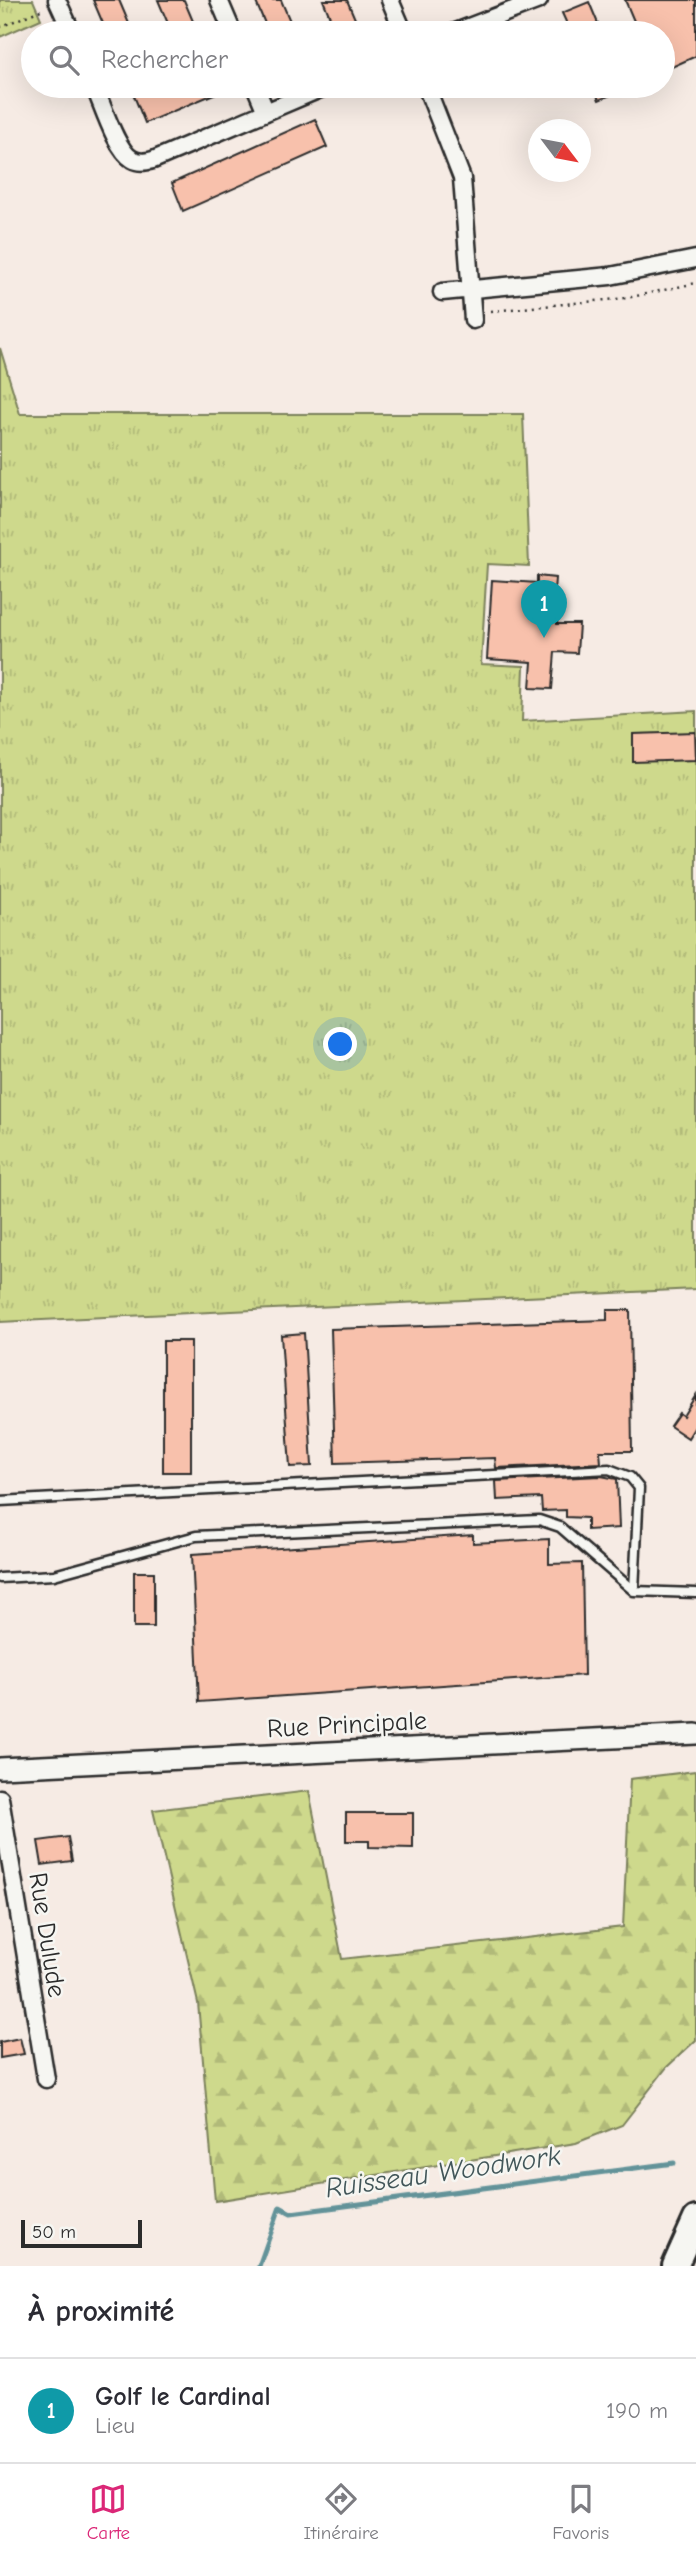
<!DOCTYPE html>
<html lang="fr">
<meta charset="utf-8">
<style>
body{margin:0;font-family:"Comic Neue",sans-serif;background:#f7f7f7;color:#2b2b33}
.compass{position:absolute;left:528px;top:119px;width:63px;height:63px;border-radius:50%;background:#fff;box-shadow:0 7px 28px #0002;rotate:122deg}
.scale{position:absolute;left:21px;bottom:18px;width:121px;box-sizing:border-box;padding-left:7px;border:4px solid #2b2b2b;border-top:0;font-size:19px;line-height:24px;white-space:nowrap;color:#2b2b2b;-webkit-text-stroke:5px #f6f6f2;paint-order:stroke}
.you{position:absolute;left:341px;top:1045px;width:24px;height:24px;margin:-18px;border:5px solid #fff;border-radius:50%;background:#1a73e8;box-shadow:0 0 0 10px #1a73e833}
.badge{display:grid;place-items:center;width:46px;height:46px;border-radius:50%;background:#db2777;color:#fff;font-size:23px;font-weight:700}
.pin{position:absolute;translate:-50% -58px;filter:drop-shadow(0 2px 4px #0008)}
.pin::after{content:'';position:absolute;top:37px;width:24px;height:21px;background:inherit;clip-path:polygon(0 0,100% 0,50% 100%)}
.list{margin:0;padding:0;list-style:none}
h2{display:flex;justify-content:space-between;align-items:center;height:91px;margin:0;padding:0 28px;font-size:30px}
h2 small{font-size:23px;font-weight:400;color:#7c7c81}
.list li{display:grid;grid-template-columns:46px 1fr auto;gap:21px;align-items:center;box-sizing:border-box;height:105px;padding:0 28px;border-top:2px solid #e1e1e2}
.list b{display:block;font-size:26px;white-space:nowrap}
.list p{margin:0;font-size:23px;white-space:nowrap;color:#7c7c81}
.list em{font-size:23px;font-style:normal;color:#7c7c81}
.icon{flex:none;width:38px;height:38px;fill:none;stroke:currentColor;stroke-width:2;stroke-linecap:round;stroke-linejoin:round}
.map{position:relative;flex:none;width:696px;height:2266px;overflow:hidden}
.search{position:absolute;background:#fff;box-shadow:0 7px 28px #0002;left:21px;right:21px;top:21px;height:77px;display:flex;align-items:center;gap:18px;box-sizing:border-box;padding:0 24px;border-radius:38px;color:#7c7c81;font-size:26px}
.sheet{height:196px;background:#fff}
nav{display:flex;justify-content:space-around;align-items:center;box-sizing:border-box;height:98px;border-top:2px solid #e1e1e2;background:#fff;font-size:19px;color:#7c7c81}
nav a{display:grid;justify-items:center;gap:4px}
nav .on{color:#db2777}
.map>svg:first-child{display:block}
.grass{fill:url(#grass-tufts);stroke:#7c825c;stroke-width:2}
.forest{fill:url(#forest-firs);stroke:#7c825c;stroke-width:2}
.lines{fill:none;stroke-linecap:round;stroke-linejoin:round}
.stream{stroke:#639399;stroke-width:5}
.building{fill:#f8c1ac;stroke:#2b2b2b;stroke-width:2}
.service-casing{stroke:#2b2b2b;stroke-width:13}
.minor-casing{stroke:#2b2b2b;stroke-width:21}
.tertiary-casing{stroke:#2b2b2b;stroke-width:24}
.primary-casing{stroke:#2b2b2b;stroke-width:30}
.path{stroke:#2b2b2b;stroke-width:2.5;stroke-dasharray:2 5;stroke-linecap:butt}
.service{stroke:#f6f6f2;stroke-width:8}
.minor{stroke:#f6f6f2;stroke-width:16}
.tertiary{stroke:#f6f6f2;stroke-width:19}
.primary{stroke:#f6f6f2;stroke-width:24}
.labels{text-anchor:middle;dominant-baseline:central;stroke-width:5;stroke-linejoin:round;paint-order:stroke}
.street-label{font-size:26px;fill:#2b2b2b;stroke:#f6f6f2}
.water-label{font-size:28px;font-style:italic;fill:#425659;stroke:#f6f6f2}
</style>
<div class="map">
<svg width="696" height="2266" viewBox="0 0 696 2266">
<defs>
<pattern id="grass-tufts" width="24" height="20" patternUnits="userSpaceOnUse" patternTransform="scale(1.75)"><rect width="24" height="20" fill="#ced98c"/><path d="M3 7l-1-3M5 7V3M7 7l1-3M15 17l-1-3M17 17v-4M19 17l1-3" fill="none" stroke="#b1ba79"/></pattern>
<pattern id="forest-firs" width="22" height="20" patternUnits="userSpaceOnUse" patternTransform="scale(1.75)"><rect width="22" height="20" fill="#ced98c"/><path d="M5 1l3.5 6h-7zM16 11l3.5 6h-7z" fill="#b1ba79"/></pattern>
</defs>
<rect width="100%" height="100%" fill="#f6ebe4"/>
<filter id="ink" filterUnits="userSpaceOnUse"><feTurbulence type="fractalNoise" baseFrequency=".0143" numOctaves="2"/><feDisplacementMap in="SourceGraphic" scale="14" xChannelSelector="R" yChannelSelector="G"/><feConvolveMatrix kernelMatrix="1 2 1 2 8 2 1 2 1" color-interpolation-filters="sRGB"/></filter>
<g filter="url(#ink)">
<!-- grass -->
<path class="grass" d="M 0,0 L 33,0 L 41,19 L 0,37 Z
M 0,348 L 20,414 L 523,414 L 529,566 L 487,564 L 481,664 L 524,666 L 522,721 L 696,711 L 696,1289 L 0,1322 Z"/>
<!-- forest -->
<path class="forest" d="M 696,1771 L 696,2040 L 667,2067 L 622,2125 L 576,2143 L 215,2201 L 198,2003 L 153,1810 L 309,1791 L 342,1959 L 623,1927 L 630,1779 Z"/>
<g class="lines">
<!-- stream -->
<path class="stream" d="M 259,2266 L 280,2207 L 291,2213 L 674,2163"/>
</g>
<!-- building -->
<path class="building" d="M 93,0 L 119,0 L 133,33 L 107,33 Z
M 158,0 L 184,0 L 198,33 L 172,33 Z
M 255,0 L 281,0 L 295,33 L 330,17 L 323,0 L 347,0 L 361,33 L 269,33 Z
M 625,0 L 696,0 L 696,56 L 663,71 L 663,33 L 639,33 Z
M 589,2 L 602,33 L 571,33 L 562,13 Z
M 130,86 L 233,86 L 145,123 Z
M 593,86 L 632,86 L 599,100 Z
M 315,119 L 327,147 L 183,211 L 172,183 Z
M 537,576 L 555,578 L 553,604 L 558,604 L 557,624 L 579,624 L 577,653 L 555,652 L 552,689 L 530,688 L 532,662 L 487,659 L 492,580 L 537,583 Z
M 695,732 L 696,760 L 633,762 L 633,734 Z
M 607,1310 L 630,1310 L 632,1451 L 600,1451 L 601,1463 L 496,1468 L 495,1458 L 335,1463 L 331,1329 L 607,1320 Z
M 304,1333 L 312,1466 L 290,1467 L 281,1335 Z
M 163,1341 L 191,1341 L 191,1472 L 163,1472 Z
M 696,1395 L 696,1425 L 688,1438 L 670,1426 L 679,1413 L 683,1416 Z
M 601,1476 L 617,1479 L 619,1528 L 587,1530 L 587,1518 L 566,1517 L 566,1510 L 542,1511 L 541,1498 L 497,1500 L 496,1481 Z
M 473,1535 L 473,1543 L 549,1539 L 549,1564 L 582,1563 L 584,1675 L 199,1702 L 192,1554 Z
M 134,1572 L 154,1572 L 154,1627 L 134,1627 Z
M 346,1813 L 413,1813 L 413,1848 L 369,1847 L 369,1841 L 346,1841 Z
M 68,1837 L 72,1861 L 42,1865 L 38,1841 Z
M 20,2038 L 24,2054 L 0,2058 L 0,2042 Z"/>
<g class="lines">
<!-- service casing -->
<g class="service-casing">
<path id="service" d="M 0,1501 L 609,1469 L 630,1477 L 639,1488 L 634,1591
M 0,1578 L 54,1575 L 196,1536 L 539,1520 L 560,1527 L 634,1591 L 696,1593"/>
</g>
<!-- minor casing -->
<g class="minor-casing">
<path id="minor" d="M 57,0 L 72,33
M 219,0 L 233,33
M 390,0 L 404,33
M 453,33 L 539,0
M 94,86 C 102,103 116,150 132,159 C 139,163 145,162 153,160 L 327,86
M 255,86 L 266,112
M 426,86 L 462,178 L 473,320
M 442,292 L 610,276 L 696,259
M 0,1798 L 46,2079"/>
</g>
<!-- tertiary casing -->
<g class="tertiary-casing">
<path id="tertiary" d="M 0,1768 L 696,1734"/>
</g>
<!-- primary casing -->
<g class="primary-casing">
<path id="primary" d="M 675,2266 L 696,2219"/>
</g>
<!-- path -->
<path class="path" d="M 0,27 L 43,9
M 491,311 L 627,298 L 696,283"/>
<!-- service -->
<use href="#service" class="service"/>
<!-- minor -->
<use href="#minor" class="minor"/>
<!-- tertiary -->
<use href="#tertiary" class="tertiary"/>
<!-- primary -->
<use href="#primary" class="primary"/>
</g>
</g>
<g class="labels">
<!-- street labels -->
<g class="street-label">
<text transform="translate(347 1725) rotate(-3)">Rue Principale</text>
<text transform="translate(47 1935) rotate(81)">Rue Dulude</text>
</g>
<!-- water labels -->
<g class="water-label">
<text transform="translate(443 2172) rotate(-8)">Ruisseau Woodwork</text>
</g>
</g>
</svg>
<svg class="compass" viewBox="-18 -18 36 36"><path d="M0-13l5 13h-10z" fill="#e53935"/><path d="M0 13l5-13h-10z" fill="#7c7c81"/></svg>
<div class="scale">50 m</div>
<div class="you"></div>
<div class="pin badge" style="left:544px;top:638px;background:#0f9aa8">1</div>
<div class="search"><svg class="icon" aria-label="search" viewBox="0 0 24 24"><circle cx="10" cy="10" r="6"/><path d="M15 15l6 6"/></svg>Rechercher</div>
</div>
<section class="sheet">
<h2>À proximité<small></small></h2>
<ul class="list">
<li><span class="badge" style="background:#0f9aa8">1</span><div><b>Golf le Cardinal</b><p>Lieu</p></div><em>190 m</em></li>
</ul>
</section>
<nav>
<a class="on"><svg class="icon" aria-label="map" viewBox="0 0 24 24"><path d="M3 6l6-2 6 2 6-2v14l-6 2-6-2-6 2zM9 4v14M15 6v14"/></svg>Carte</a>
<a><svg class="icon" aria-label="directions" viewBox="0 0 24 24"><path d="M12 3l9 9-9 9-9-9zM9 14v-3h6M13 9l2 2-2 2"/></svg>Itinéraire</a>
<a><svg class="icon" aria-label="saved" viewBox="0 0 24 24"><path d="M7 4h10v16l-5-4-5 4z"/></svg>Favoris</a>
</nav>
